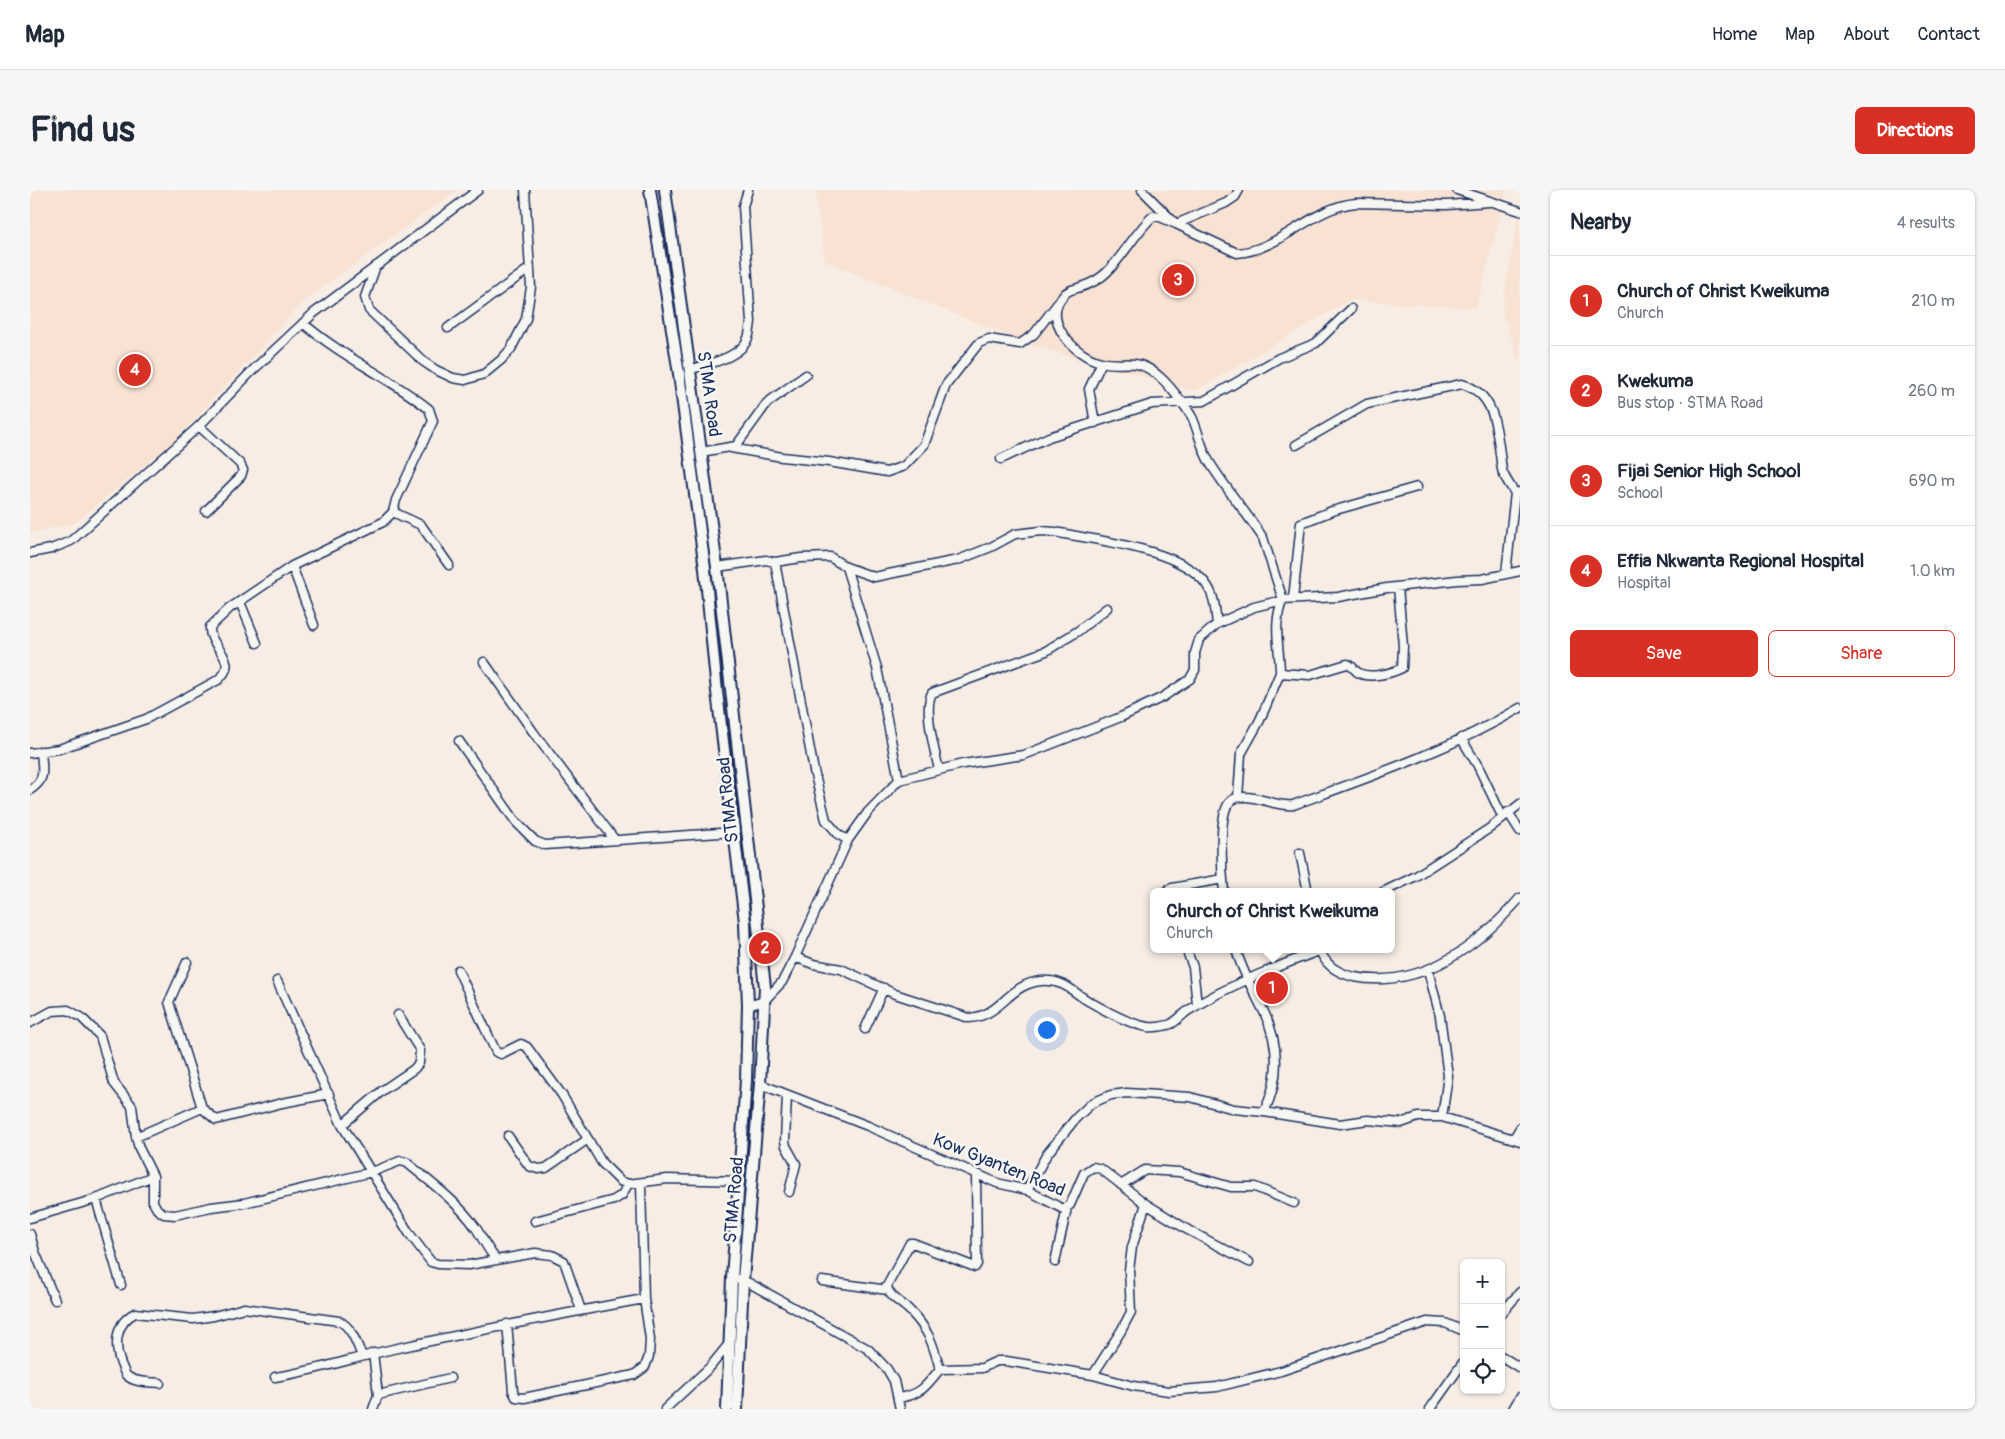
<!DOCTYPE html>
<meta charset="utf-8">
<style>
body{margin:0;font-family:Pangolin,sans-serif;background:#f6f6f7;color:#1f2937}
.controls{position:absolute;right:15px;bottom:15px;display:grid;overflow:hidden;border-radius:8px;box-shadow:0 1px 4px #0004}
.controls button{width:45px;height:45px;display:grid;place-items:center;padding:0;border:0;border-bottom:1px solid #e0e1e3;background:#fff;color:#1f2937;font:25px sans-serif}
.you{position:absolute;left:1016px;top:839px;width:18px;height:18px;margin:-12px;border:4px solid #fff;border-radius:50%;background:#1a73e8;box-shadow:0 0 0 8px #1a73e833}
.badge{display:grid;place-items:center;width:32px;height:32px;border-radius:50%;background:#d93025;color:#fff;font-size:16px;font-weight:700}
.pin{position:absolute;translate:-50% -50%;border:2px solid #fff;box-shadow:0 1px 5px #0006}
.popup{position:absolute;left:1120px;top:698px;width:245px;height:65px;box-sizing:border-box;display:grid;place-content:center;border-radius:8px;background:#fff;filter:drop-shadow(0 1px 4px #0005);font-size:16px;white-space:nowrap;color:#747a83}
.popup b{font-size:19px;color:#1f2937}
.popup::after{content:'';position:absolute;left:50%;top:100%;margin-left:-10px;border:10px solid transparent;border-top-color:#fff}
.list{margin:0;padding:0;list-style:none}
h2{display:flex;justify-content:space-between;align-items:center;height:65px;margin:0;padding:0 20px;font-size:21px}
h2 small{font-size:16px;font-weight:400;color:#747a83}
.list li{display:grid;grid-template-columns:32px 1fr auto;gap:15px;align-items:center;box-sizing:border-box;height:90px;padding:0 20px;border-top:1px solid #e0e1e3}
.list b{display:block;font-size:19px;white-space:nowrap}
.list p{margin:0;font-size:16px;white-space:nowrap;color:#747a83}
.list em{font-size:16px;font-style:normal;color:#747a83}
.actions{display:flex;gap:10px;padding:15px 20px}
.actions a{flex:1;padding:11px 0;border:1px solid #d93025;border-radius:8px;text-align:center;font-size:18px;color:#d93025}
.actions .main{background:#d93025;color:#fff}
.icon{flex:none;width:28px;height:28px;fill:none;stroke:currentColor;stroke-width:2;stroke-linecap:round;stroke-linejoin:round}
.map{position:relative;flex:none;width:1490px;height:1219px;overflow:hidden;border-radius:8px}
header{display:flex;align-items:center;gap:30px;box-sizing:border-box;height:70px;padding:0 25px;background:#fff;border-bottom:1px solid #e0e1e3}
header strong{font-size:24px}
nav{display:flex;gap:28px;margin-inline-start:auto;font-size:18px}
.intro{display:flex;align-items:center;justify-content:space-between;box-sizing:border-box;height:120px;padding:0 30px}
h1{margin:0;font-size:35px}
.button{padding:12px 22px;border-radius:8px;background:#d93025;color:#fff;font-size:18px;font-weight:700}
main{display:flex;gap:30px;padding:0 30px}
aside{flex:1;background:#fff;border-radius:8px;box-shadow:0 1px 4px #0004}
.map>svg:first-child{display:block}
.built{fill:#f8e2d3}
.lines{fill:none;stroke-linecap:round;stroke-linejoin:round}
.minor-casing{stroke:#1b2f5e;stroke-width:11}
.secondary-casing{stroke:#1b2f5e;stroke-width:14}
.minor{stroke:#f6f6f2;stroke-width:8}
.secondary{stroke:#f6f6f2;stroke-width:10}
.labels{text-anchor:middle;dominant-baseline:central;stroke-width:5;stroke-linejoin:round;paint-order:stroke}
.street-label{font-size:18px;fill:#1b2f5e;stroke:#f6f6f2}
</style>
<header>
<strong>Map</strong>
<nav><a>Home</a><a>Map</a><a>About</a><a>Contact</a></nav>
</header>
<div class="intro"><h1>Find us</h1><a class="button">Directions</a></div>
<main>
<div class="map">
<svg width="1490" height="1219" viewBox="0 0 1490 1219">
<rect width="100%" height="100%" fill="#f7ede4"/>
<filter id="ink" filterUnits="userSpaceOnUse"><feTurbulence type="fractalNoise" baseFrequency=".02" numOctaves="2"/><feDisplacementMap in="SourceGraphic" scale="10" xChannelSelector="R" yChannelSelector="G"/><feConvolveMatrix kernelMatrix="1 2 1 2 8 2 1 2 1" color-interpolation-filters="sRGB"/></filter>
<g filter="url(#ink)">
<!-- built -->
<path class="built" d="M 0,0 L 427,0 L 276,109 L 144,251 L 45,333 L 0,343 Z
M 785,0 L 1477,0 L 1446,118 L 1320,110 L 1165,201 L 998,154 L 795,71 Z
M 1490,16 L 1490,174 L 1472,120 Z"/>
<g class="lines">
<!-- minor casing -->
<g class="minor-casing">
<path id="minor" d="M 1112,0 L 1146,34 L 1207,63 C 1251,60 1281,17 1326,13 L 1417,15 L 1459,12
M 1209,0 L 1205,7 L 1196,13 L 1146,34 L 1130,27 L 1123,26 C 1105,43 1094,65 1077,82 C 1070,89 1060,94 1051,97 C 1045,99 1037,100 1034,105 C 1010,130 1045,166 1071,172 C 1097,178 1106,165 1131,188 C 1140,196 1156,217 1162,227 C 1169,242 1171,259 1180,273 C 1196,299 1216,322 1233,348 L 1253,410 C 1242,432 1250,459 1250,483 L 1280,485 L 1317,474 C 1323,475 1324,481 1329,483 C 1340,489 1362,483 1372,478 L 1373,456 L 1368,397
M 1427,0 L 1490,21
M 346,76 L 335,107 L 339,120 L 394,172 L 406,180 L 423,188 L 435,190 L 454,184 L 471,170 L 481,159 L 496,129 L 501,97 L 495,0
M 418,138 L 500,78
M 659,180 C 677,174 711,168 718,148 C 720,143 720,137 721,132 L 713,16 L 718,0
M 1065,233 L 1059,199 L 1072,172
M 169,236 L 210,274 L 213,280 L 211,286 L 176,321
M 1266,255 L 1337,214 L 1432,194 C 1464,203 1466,235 1470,264 C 1471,270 1471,278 1473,283 C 1476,290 1481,297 1485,303
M 701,258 L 752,267 L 799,272 L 857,282 L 874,276 L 894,255 L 916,195 L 949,153 L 959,149 L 990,154 L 1004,144 L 1028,113
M 671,262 L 706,256 L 737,213 L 776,185
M 971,269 L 1019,247 L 1122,214 L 1174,211 L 1249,168 L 1286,153 L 1321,119
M 363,322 L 391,335 L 419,375
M 0,363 L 21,359 L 41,351 L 169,236 L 221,182 L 284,123 L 448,0
M 262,376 L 284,435
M 687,377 L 736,370 L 745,372 L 771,368 L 800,367 L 816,377 L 844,387 L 928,370 L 961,357 L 985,344 L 1011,341 L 1025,342 C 1067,351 1150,358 1176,394 C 1185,406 1185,419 1187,434
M 816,377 L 847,478 L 869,590 L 838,622 L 818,650
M 1476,383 L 1485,303 L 1490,302
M 1263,409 L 1271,333 L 1302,321 L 1387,297
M 210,412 L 227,453
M 454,472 L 504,543 L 585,650
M 1431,548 L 1448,576 L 1472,626
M 429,551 L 486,632 L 505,651 L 515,655 L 704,642
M 0,563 L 29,559 L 116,529 L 188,490 C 212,469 178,458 180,437 L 200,418 L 262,376 L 353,332 L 363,322 L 366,310 L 403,231 L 399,219 C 359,187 312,167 273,133
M 909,580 C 905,562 893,519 902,503 L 1016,461 L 1048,441 L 1077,418
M 869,590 L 933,574 L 994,565 L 1091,527 L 1133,507 L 1160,489 L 1165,480 L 1165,463 L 1169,450 L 1187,434 L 1224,417 L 1253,410 L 1308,407 L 1357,398 L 1427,390 L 1452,389 L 1490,381
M 0,600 C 17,589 12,580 11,561
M 1208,607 L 1211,564 L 1230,530 L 1250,483
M 1478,622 L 1490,641
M 1270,663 L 1278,702
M 1138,702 L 1139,699 L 1142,698 L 1193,689
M 1194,702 C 1192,683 1188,626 1199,613 C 1202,609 1208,607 1213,607 C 1230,606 1245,617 1263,615 C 1340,587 1419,560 1490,518
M 1353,702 L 1386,686 L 1460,638 L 1490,614
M 1156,759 L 1163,777 L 1167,815
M 1206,759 C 1212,782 1224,801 1234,822 C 1250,856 1250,889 1234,922
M 1290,759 C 1294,775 1308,783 1324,787 C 1392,800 1448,756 1490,708
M 765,767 L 783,774 L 811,779 L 865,804 L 939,828 C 972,826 978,794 1011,791 C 1035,789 1043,803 1062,813 C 1076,821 1103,835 1118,837 C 1123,838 1136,836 1141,834 C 1147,831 1153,824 1159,820 C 1199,795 1246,777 1291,760
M 157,772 L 139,812 L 172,918 L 186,930 L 252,913 L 299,904
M 428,780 L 466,862 L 471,864 L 491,854 L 497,857 L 532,905 L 572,973 L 590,991 L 598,994 L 637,989 L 710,991
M 1398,780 L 1410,826 L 1418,886 L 1412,927
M 247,791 L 312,935 L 379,1043 L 401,1072 L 408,1074 L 439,1075 L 505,1063 L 522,1065 L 534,1071 L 551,1120
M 718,816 L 734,811 L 752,792 L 765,767 L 818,650 L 809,645 L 796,630 L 784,581 L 745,372
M 0,833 L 22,821 L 38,820 L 51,827 L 70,846 L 84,893 L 102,916 L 106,947 L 109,958 L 123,986 L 123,1012 L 127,1019 L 134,1024 L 145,1025 L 181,1017 L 214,1013 L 342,982 L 370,971 L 376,972 C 400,992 428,1012 446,1038 C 453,1049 458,1061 467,1070
M 835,839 L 854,798
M 730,894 L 838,936 L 967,993 L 997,1000 L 1033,1019 L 1040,1015 L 1054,983 L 1063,977 L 1071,979 L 1116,1014 L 1102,1057 L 1099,1080 L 1101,1122 L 1091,1141 L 1063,1185 L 1103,1196 L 1139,1201 L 1187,1197 L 1251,1181 L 1397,1132 L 1415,1133 L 1434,1141
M 757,905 L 755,951 L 756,956 L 766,974 L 759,1002
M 312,935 L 353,900 L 384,879 L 389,873 L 390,860 L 368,825
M 478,946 L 499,976 L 508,979 L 516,978 L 558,949
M 106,947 L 172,918
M 1484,948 L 1490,938
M 1091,995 L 1115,980 L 1149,982 L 1201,997 L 1225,997 L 1264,1013
M 997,1000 L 1017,964 L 1046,928 L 1062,913 L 1081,905 L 1097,903 L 1160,907 L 1204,919 L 1234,922 L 1310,934 L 1338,930 L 1371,933 L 1388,927 L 1412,927 L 1490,951
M 66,1009 L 91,1095
M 1116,1014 L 1158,1040 L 1219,1072
M 0,1028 L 66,1009 L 123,986
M 505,1031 L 584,1010 L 592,1005 L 598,994
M 0,1044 L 5,1062 L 25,1110
M 1025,1072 L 1037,1018
M 709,1089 L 719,1093 L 838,1159 L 857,1179 L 864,1191 L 870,1219
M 792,1091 L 858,1100
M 1471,1124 L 1490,1102
M 477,1134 L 483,1201 L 486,1207 L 494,1208 L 604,1185 L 615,1177 L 619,1166 L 620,1149 L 614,1109 L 611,994
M 343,1163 L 348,1205 L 343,1219
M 1471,1166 L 1490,1178
M 910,1179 C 903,1154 899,1140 880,1121 C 873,1113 858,1107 857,1096 L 880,1053 L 883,1053 L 945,1077 L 947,1074 L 946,984
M 245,1187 C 285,1181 323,1168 363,1159 C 447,1141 530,1124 614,1109
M 130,1193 C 120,1192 104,1193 96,1185 C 94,1182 93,1178 91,1174 C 84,1155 85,1133 105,1123 L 163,1129 L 184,1126 L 214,1118 L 309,1131 C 321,1136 327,1154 332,1166
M 348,1205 L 420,1188
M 869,1208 C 892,1204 896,1196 910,1179 L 952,1178 L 967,1171 L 976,1171 L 1063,1185
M 635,1219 L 680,1177 L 698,1155
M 1400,1219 L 1434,1171
M 1483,1219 L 1490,1207"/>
</g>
<!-- secondary casing -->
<g class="secondary-casing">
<path id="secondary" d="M 620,0 L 649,184 L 675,379 L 687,502 L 715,732 L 718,816 L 716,890 L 702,1088 L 697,1219
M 635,0 L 687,377 L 735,797 L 730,894 L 713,1090 L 707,1219"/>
</g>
<!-- minor -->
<use href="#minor" class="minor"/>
<!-- secondary -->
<use href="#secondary" class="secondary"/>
</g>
</g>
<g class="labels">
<!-- street labels -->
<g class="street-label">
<text transform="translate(679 204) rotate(82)">STMA Road</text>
<text transform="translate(698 610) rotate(-96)">STMA Road</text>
<text transform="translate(969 975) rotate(22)">Kow Gyanten Road</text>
<text transform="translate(704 1010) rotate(-85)">STMA Road</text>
</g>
</g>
</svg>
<div class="controls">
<button>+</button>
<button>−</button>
<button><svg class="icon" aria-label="locate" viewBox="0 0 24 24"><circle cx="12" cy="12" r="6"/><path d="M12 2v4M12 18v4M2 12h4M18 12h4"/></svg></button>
</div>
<div class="you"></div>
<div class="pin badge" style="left:1242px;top:798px">1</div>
<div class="popup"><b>Church of Christ Kweikuma</b>Church</div>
<div class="pin badge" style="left:735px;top:758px">2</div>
<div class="pin badge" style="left:1148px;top:90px">3</div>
<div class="pin badge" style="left:105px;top:180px">4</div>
</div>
<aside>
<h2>Nearby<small>4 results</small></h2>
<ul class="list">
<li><span class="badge">1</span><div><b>Church of Christ Kweikuma</b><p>Church</p></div><em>210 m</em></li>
<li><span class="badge">2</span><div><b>Kwekuma</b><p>Bus stop · STMA Road</p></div><em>260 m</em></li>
<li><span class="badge">3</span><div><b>Fijai Senior High School</b><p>School</p></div><em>690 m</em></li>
<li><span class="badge">4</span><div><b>Effia Nkwanta Regional Hospital</b><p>Hospital</p></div><em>1.0 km</em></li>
</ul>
<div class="actions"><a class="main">Save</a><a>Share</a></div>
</aside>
</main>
